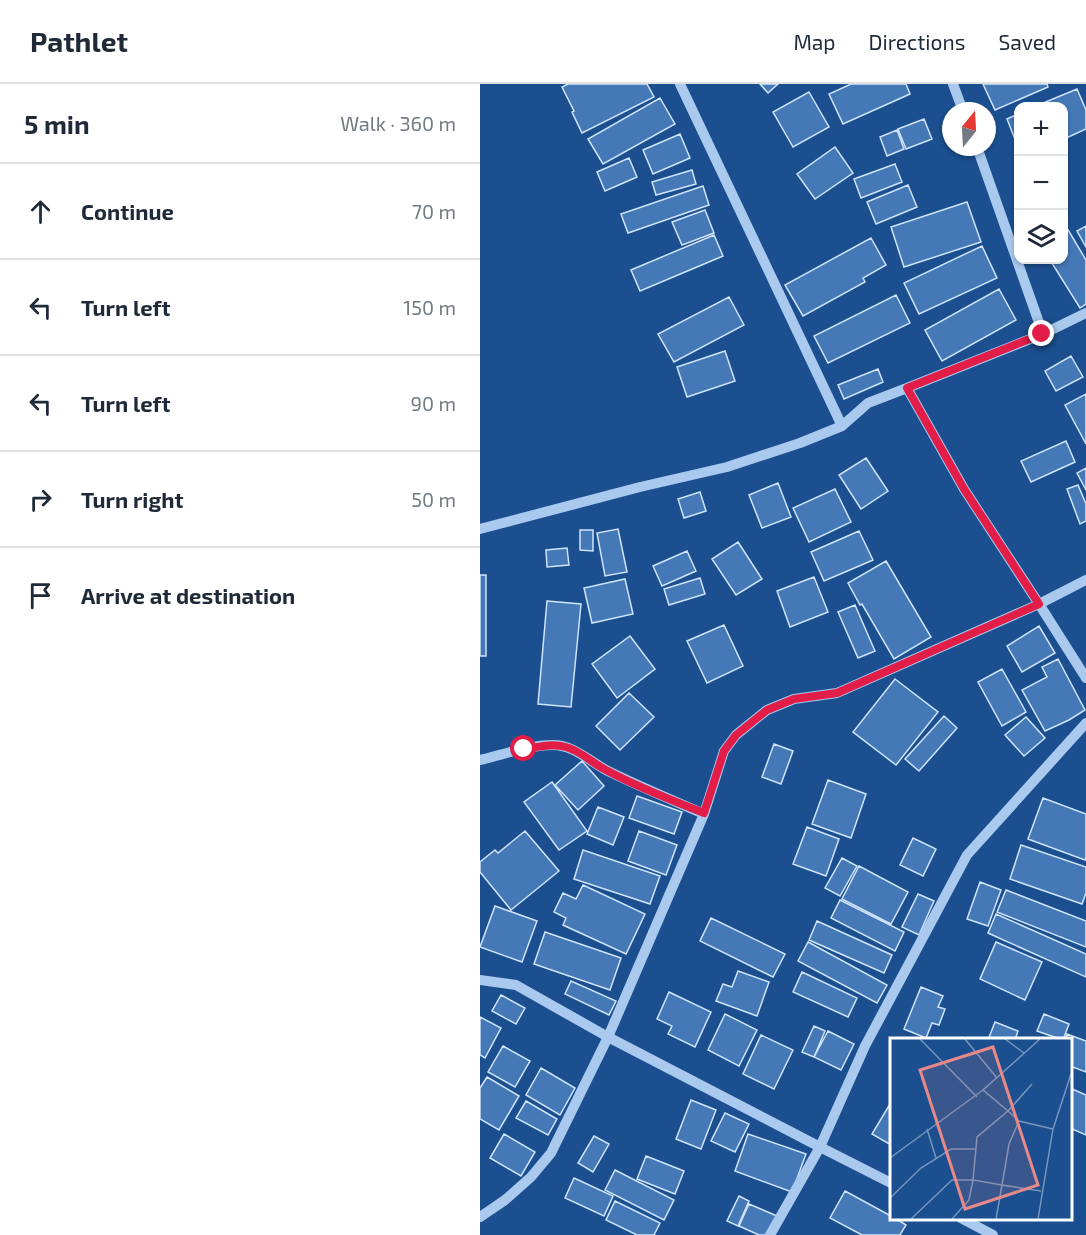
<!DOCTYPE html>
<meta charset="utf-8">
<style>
body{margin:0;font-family:"Exo 2",sans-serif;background:#f6f6f7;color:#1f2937}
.controls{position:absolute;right:18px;top:18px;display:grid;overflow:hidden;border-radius:12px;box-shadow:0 2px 4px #0004}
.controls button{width:54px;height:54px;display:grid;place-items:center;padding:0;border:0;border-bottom:2px solid #e0e1e3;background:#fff;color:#1f2937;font:30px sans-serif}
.compass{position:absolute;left:462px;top:18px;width:54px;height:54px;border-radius:50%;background:#fff;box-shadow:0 2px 4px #0004;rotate:18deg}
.stop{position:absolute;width:18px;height:18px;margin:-14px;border:4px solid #e11d48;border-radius:50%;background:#fff}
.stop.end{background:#e11d48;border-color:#fff;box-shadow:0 2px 6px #0008}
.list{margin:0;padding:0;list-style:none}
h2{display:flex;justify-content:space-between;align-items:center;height:78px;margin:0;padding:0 24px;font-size:26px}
h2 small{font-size:20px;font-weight:400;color:#747a83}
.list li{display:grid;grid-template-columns:39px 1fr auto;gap:18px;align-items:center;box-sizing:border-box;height:96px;padding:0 24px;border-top:2px solid #e0e1e3}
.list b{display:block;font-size:22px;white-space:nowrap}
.list em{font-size:20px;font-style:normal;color:#747a83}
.icon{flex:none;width:33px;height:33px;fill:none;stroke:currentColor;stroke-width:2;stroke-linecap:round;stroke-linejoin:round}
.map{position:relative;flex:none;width:606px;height:1151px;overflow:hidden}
header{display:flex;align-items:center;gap:36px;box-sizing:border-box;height:84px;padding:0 30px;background:#fff;border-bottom:2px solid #e0e1e3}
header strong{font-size:28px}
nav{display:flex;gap:33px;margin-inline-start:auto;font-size:21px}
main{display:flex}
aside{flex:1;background:#fff}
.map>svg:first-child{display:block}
.building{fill:#4478b7;stroke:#cfe3fa;stroke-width:1.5}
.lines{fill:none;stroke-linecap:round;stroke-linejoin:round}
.minor{stroke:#a9c9ee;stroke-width:10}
.route{stroke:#e11d48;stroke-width:8}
.inset-road{fill:none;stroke:#7695bc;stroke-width:1.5}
.view{fill:#e88989;fill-opacity:0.15;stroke:#e88989;stroke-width:3}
.inset-edge{fill:none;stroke:#fff;stroke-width:3}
</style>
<header>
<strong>Pathlet</strong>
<nav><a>Map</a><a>Directions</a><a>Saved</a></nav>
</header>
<main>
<aside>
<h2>5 min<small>Walk · 360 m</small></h2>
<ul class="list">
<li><svg class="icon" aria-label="ahead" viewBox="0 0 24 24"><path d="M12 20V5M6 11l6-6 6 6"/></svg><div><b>Continue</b></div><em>70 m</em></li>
<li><svg class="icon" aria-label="left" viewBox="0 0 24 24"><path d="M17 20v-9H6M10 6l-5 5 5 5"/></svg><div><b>Turn left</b></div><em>150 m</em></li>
<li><svg class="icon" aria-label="left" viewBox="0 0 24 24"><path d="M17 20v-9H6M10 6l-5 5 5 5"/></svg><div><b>Turn left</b></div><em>90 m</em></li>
<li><svg class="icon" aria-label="right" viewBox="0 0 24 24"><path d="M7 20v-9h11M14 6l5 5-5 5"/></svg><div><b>Turn right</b></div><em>50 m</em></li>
<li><svg class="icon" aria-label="arrive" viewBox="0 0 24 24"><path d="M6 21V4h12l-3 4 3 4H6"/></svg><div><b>Arrive at destination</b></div></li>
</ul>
</aside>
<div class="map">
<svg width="606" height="1151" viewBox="0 0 606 1151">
<rect width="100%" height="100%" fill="#1b4f8f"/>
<!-- building -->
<path class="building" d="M 88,0 L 167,0 L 174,13 L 102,49 L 92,28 L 94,27 L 82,3 Z
M 280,0 L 298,0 L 288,9 Z
M 371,0 L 426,0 L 430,10 L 363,40 L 349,10 Z
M 503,0 L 567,0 L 568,3 L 515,26 Z
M 597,5 L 606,26 L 606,45 L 584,55 L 584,22 L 556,22 Z
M 329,8 L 349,43 L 313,63 L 293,28 Z
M 180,14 L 195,40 L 123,80 L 108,55 Z
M 538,30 L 538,63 L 527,35 Z
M 444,35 L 452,55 L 426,65 L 418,45 Z
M 417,46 L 424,65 L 407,72 L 400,53 Z
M 200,50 L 210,74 L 173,90 L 163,66 Z
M 355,63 L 373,89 L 335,115 L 317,90 Z
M 149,74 L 157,93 L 125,107 L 117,88 Z
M 415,80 L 422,98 L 381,114 L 374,95 Z
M 212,86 L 216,100 L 176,111 L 172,98 Z
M 428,101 L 437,123 L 396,140 L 387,118 Z
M 223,102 L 229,121 L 148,149 L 141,130 Z
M 487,118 L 501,158 L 424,183 L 411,143 Z
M 225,126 L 234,149 L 202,161 L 192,138 Z
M 584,139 L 606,176 L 606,220 L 600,224 L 570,176 L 584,176 Z
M 606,142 L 606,163 L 597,147 Z
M 234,151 L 243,172 L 160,207 L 151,186 Z
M 391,154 L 406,181 L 383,194 L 385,198 L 323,232 L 305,201 Z
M 502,162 L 517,194 L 439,230 L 424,199 Z
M 519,205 L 536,236 L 462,277 L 445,246 Z
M 416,211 L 430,239 L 348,279 L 334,252 Z
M 249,213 L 264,241 L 194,278 L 178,250 Z
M 245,267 L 255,297 L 207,313 L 197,283 Z
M 591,272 L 603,293 L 576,307 L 565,287 Z
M 398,285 L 403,298 L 364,315 L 358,301 Z
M 606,310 L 606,360 L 585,321 Z
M 586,357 L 595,378 L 551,398 L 541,377 Z
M 386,374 L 408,407 L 381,425 L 359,391 Z
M 606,384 L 606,406 L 597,389 Z
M 298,399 L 311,433 L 282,444 L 269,411 Z
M 598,401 L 606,420 L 606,437 L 600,440 L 587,405 Z
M 355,405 L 371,438 L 329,458 L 313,424 Z
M 220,408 L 226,427 L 204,434 L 198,415 Z
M 138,445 L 147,488 L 125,492 L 117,449 Z
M 100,446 L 113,446 L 113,467 L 100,466 Z
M 379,447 L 393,476 L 344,497 L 331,468 Z
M 258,458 L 282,495 L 256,511 L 232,475 Z
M 87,464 L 89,481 L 67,483 L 66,466 Z
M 207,467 L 216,487 L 182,502 L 173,482 Z
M 406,477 L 451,553 L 414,575 L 382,520 L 380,521 L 368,499 Z
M 0,491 L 6,491 L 6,572 L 0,572 Z
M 334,493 L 348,528 L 310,543 L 297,507 Z
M 220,494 L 225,510 L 189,521 L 184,505 Z
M 145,495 L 153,530 L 112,539 L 104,504 Z
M 67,517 L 101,520 L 91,623 L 58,620 Z
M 375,521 L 395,567 L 378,574 L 358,528 Z
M 244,541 L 263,582 L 227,599 L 207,557 Z
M 559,542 L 575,569 L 542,588 L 527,562 Z
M 150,552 L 175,585 L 137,614 L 112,580 Z
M 578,575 L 605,626 L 589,636 L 565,647 L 542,606 L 567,593 L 562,583 Z
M 522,585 L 546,628 L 522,642 L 498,598 Z
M 415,595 L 458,628 L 416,681 L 373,648 Z
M 149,609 L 174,633 L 140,666 L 116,642 Z
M 464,632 L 477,644 L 439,687 L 425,675 Z
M 546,633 L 565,654 L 544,672 L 525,651 Z
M 294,660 L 313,667 L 301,700 L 282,693 Z
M 102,677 L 124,702 L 98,726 L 75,701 Z
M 348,696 L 386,710 L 371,754 L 332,740 Z
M 72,698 L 107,747 L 79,766 L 44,718 Z
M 157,712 L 202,728 L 194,750 L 149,734 Z
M 563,714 L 606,730 L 606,773 L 605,776 L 548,755 Z
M 118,723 L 144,733 L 133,761 L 107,750 Z
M 327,743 L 359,755 L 346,792 L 313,780 Z
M 45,747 L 79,787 L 31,826 L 0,788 L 0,778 L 15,766 L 18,769 Z
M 159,747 L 197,761 L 186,791 L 148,777 Z
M 433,754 L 456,765 L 443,792 L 420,781 Z
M 541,761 L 606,783 L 606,809 L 602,820 L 530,795 Z
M 103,766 L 180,792 L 170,820 L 94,795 Z
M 362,774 L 377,782 L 360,812 L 345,804 Z
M 379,782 L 428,808 L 411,840 L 362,815 Z
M 500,798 L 521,806 L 508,842 L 487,835 Z
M 103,801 L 165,830 L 146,870 L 83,841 L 86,834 L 74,828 L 83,809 L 96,815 Z
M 526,806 L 606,837 L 606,863 L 517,828 Z
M 438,810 L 454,817 L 439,851 L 422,843 Z
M 360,816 L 424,848 L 415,867 L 351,834 Z
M 15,822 L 57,837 L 42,878 L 0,863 Z
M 516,830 L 606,870 L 606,893 L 508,849 Z
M 231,834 L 305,870 L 293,893 L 220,857 Z
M 337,837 L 412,871 L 404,889 L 329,856 Z
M 65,848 L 141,874 L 130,906 L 54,880 Z
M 328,858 L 407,901 L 397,919 L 318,877 Z
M 516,858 L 562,878 L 545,916 L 500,895 Z
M 258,887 L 289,898 L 277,932 L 236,917 L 243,900 L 252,903 Z
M 322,888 L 377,914 L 368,933 L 313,908 Z
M 91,897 L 136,917 L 129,931 L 85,910 Z
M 441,903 L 463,912 L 458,923 L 465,925 L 459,941 L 452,939 L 446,954 L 424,945 Z
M 189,908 L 231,928 L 215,963 L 188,950 L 192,942 L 177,935 Z
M 21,911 L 45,924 L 36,940 L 12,927 Z
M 245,930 L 277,946 L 259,982 L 228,966 Z
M 564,930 L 589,940 L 583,956 L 557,947 Z
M 0,933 L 21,944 L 5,974 L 0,971 Z
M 515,938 L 538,947 L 535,956 L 508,956 Z
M 334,942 L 345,947 L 334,973 L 322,968 Z
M 348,947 L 374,960 L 361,986 L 334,973 Z
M 587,950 L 606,957 L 606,988 L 590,982 L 590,956 L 585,956 Z
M 281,951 L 313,966 L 294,1005 L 263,990 Z
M 23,962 L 50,977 L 35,1003 L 8,988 Z
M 61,984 L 95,1004 L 80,1031 L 46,1011 Z
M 7,993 L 39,1012 L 19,1046 L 0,1035 L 0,1004 Z
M 590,1004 L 606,1011 L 606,1051 L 590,1044 Z
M 211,1016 L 236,1026 L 221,1065 L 196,1055 Z
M 46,1017 L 77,1035 L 68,1051 L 36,1034 Z
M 410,1020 L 411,1021 L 411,1061 L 392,1050 Z
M 245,1029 L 269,1040 L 255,1068 L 231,1057 Z
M 24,1050 L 55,1068 L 41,1092 L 10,1074 Z
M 268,1050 L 326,1070 L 312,1108 L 255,1087 Z
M 114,1052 L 129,1060 L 113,1088 L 98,1079 Z
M 166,1072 L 204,1087 L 195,1110 L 157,1095 Z
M 135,1086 L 194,1116 L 184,1136 L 125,1106 Z
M 94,1094 L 133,1112 L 124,1132 L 85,1114 Z
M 365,1107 L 411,1132 L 411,1134 L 415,1134 L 426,1141 L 420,1151 L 382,1151 L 350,1134 Z
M 259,1112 L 269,1117 L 258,1142 L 247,1137 Z
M 135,1117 L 180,1139 L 174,1151 L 157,1151 L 126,1136 Z
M 269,1120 L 297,1132 L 289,1151 L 279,1151 L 259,1142 Z"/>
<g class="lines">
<!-- minor -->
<path class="minor" d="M 200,0 L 362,342
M 473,0 L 483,27
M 497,63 L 563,250
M 606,229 L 563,250 L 427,304 L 484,405 L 559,520 L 606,496
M 0,445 L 160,403 L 247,383 L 320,359 L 362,342 L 388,319 L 427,304
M 0,676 C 22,671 49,661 73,661 C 95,661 111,679 130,688 C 161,703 192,716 224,730
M 0,896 L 36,901 L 128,953 L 71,1069 L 51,1093 L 25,1116 L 0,1133
M 411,1099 L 340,1063 L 385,962 L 487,771 L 606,639
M 481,1134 L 513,1151
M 290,1151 L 340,1063 L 128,953 L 224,730 L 244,667 L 256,651 L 287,626 L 314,615 L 357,609 L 559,520 L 606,594"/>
</g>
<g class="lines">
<!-- route -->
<path class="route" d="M 44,665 C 58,663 72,659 86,663 C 101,667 112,679 126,686 C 157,703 191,716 224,729 L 244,667 L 256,651 L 287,626 L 314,615 L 357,609 L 559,520 L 484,405 L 427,304 L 562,250"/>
</g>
<!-- overview -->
<g transform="translate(410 954)">
<rect width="182" height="182" fill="#1b4f8f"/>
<path class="inset-road" d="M 30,1 L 87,59M 75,1 L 107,40M 115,1 L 134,15M 142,46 L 118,73 L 93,52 L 150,1M 129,83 L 119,106 L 112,147 L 151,153M 37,91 L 46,120M 0,120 L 93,52M 0,160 L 31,130 L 61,111 L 85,111M 21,181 L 62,142 L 83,142 L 79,162 L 62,181M 106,181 L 112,147 L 83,142 L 87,99 L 118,73 L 129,83 L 163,91M 148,181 L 163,91 L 181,36"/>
<path class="view" d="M 103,9 L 148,147 L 75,171 L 30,32 Z"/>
<rect width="182" height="182" class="inset-edge"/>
</g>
</svg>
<div class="controls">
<button>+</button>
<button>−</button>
<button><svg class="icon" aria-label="layers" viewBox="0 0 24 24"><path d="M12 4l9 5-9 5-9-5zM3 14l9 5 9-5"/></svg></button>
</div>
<svg class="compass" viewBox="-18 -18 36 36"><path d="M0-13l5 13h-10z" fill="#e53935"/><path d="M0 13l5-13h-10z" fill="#747a83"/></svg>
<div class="stop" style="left:44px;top:665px"></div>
<div class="stop end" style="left:562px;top:250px"></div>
</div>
</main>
